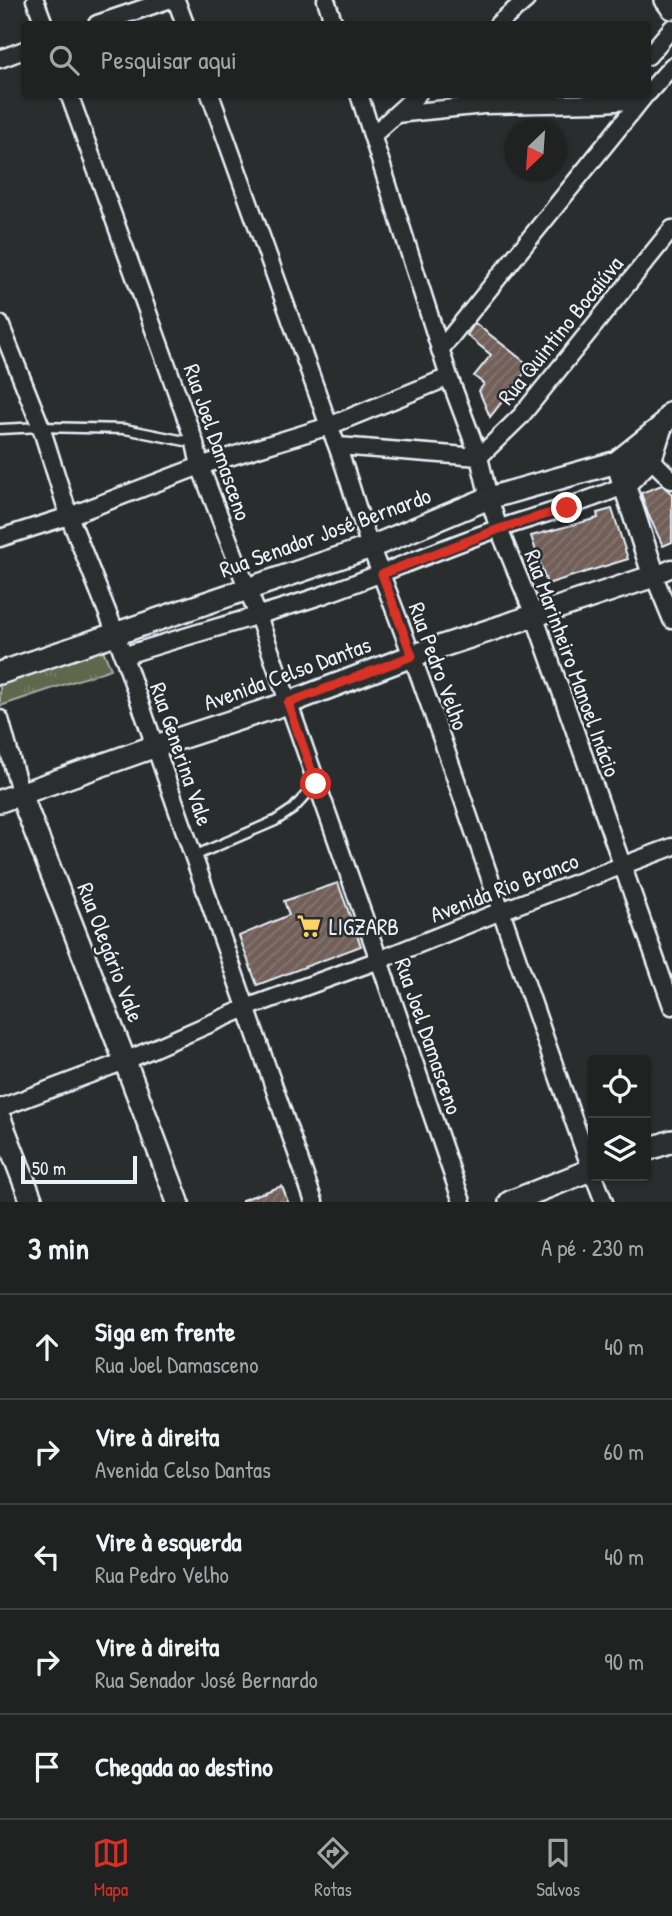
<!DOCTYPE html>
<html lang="pt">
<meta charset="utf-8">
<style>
body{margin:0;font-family:"Patrick Hand",sans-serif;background:#2d2f2f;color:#f1f3f6}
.controls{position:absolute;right:21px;bottom:21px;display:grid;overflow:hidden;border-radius:7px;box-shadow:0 2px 5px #0004}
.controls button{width:63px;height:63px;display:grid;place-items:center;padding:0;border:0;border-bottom:2px solid #3d3f40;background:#202222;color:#f1f3f6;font:35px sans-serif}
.compass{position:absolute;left:504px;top:119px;width:63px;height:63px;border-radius:50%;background:#202222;box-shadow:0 2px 5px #0004;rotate:205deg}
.scale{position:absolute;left:21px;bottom:18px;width:116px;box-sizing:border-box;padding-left:7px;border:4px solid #e8f1f8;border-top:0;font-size:19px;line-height:24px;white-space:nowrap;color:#e8f1f8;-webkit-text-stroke:5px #2a2d2e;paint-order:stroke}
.stop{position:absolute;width:21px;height:21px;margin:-16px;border:5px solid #d93025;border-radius:50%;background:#fff}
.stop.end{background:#d93025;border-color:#fff;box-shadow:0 2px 7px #0008}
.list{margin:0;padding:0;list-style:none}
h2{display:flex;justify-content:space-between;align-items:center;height:91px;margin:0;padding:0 28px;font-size:30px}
h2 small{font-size:23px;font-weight:400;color:#a2a4a5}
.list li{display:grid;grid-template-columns:46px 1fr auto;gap:21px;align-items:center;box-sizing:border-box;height:105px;padding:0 28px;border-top:2px solid #3d3f40}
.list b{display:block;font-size:26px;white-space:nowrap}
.list p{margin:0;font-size:23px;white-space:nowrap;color:#a2a4a5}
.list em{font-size:23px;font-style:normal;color:#a2a4a5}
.icon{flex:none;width:38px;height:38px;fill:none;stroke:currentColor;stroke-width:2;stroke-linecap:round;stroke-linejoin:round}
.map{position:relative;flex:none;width:672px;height:1202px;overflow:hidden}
.search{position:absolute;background:#202222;box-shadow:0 2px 5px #0004;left:21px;right:21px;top:21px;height:77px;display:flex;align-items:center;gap:18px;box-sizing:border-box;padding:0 24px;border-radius:7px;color:#a2a4a5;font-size:26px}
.sheet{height:616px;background:#202222}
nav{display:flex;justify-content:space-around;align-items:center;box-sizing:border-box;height:98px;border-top:2px solid #3d3f40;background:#202222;font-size:19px;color:#a2a4a5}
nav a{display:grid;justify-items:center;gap:4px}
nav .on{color:#d93025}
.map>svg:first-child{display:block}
.grass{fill:url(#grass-tufts);stroke:#a3aca2;stroke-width:2}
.building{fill:url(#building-hatch);stroke:#e8f1f8;stroke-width:2}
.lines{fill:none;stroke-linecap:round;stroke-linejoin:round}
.lane-casing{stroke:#e8f1f8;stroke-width:13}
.street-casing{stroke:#e8f1f8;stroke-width:21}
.secondary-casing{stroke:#e8f1f8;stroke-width:26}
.lane{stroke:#2a2d2e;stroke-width:8}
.street{stroke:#2a2d2e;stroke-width:16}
.secondary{stroke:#2a2d2e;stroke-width:21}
.route{stroke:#d93025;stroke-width:9}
.labels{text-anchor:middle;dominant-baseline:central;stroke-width:5;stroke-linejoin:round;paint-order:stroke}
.street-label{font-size:23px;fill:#e8f1f8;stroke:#2a2d2e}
.poi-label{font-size:23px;fill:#e8f1f8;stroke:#2a2d2e;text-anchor:start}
</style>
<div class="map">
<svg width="672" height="1202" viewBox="0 0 672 1202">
<defs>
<pattern id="grass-tufts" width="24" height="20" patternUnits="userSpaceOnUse" patternTransform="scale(1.75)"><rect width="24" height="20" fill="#5e674d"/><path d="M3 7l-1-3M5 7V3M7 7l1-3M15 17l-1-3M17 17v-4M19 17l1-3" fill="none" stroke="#757d67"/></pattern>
<pattern id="building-hatch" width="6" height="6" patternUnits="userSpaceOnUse" patternTransform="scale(1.75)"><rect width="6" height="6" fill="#715f59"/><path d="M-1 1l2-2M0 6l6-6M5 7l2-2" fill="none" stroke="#857672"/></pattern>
</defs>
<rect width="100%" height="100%" fill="#2a2d2e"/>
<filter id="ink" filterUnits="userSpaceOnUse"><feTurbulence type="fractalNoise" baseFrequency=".0143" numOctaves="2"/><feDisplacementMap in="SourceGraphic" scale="14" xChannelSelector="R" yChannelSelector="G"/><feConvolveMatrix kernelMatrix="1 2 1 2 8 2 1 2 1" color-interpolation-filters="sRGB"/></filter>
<g filter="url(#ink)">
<!-- grass -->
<path class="grass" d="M 100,643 L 111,669 L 0,706 L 0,678 Z"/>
<!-- building -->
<path class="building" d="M 475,323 L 530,366 L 490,417 L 479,391 L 484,384 L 474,376 L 491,355 L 467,335 Z
M 662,485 L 672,494 L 672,542 L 663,546 L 648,514 L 641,493 Z
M 612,509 L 628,559 L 547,584 L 531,536 L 598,518 L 597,513 Z
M 338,883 L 361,946 L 257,985 L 239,936 L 289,915 L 284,901 Z
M 282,1186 L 288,1202 L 242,1202 L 242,1200 Z"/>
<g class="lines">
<!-- lane casing -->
<g class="lane-casing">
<path id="lane" d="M 0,429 L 41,427 L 125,429 L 195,443
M 194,856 L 275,821 L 293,809 L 316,784"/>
</g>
<!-- street casing -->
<g class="street-casing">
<path id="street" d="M 35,0 L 44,24
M 176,0 L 185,24
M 326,0 L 334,24
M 97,24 L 168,0
M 498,24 L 526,0
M 648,56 L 672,28
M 0,59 L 24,50
M 648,93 L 672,66
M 69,94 L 195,443 L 200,466 L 258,616 L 379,960 L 462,1202
M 210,94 L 329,426 C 347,466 356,510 372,551 C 453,756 517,967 593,1174
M 359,94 L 449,377 L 479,457 L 489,498 L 499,529 L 534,615 L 672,1006
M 396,114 L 484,105 L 602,103 L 641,100
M 373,135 L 418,94
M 0,324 L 41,427 L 69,516 L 116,634 L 314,1202
M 440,350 L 646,94
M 338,446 L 479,457 L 521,416 L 672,229
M 644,452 L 672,480
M 0,538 L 69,516 L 200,466 L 329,426 L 449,377
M 672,568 L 654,576 L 672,620
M 123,656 C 188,635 253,618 317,597 C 378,576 437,550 497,529 C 540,515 582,504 623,486
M 0,719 L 21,795
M 0,1108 L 125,1061 L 246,1008 L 379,960 L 501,911 L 672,847
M 594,1176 L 604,1202"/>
</g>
<!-- secondary casing -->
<g class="secondary-casing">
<path id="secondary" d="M 666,0 L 672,8
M 623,486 L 651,458 L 661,427
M 0,673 L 371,547 L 489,498 L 617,462 L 661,427 L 672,412
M 21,795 L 125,1061 L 178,1202
M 0,801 L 156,746 L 288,703 L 412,656 L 654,576 L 617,462
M 0,1119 L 32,1202
M 646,1150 L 672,1141
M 510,1202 L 593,1169"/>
</g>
<!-- lane -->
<use href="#lane" class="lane"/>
<!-- street -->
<use href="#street" class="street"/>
<!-- secondary -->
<use href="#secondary" class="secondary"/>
</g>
</g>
<g class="lines" filter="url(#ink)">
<!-- route -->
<path class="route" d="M 316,784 L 288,703 L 412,656 L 382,574 L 499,529 L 567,508"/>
</g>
<!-- icons -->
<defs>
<g id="supermarket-bare" transform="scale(1.89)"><path d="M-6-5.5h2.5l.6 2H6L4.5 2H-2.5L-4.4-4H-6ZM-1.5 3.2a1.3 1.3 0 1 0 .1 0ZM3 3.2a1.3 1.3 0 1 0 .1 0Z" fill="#ffd166" stroke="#2a2d2e" stroke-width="2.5" paint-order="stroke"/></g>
</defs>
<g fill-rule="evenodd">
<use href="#supermarket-bare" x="309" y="926"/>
</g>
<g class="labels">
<!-- street labels -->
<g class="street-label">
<text transform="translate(560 330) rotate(-51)">Rua Quintino Bocaiúva</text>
<text transform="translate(218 442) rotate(71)">Rua Joel Damasceno</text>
<text transform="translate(325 532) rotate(-20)">Rua Senador José Bernardo</text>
<text transform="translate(573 663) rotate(70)">Rua Marinheiro Manoel Inácio</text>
<text transform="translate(439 666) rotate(70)">Rua Pedro Velho</text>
<text transform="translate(287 673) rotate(-20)">Avenida Celso Dantas</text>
<text transform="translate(182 754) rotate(71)">Rua Generina Vale</text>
<text transform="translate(504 887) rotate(-21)">Avenida Rio Branco</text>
<text transform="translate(111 952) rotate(69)">Rua Olegário Vale</text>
<text transform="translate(429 1036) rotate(71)">Rua Joel Damasceno</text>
</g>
<!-- poi labels -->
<g class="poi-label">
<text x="329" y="926">LIGZARB</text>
</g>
</g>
</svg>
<div class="controls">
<button><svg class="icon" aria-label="locate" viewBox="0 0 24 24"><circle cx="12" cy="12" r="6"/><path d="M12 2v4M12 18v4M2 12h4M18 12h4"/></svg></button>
<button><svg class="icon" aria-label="layers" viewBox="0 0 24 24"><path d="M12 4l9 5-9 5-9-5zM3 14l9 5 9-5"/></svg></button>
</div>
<svg class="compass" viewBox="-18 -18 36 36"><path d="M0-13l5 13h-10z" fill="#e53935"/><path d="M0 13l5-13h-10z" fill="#a2a4a5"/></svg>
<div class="scale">50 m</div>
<div class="stop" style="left:316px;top:784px"></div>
<div class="stop end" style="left:567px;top:508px"></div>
<div class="search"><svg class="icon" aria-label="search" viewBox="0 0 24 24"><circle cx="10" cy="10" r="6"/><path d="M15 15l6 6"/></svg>Pesquisar aqui</div>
</div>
<section class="sheet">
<h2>3 min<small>A pé · 230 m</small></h2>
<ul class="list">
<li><svg class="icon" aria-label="ahead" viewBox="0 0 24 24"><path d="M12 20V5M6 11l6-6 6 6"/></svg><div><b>Siga em frente</b><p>Rua Joel Damasceno</p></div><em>40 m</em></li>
<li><svg class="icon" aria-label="right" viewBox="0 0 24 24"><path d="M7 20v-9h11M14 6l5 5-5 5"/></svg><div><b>Vire à direita</b><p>Avenida Celso Dantas</p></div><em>60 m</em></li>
<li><svg class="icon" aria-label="left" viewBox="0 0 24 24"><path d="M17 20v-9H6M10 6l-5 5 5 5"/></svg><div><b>Vire à esquerda</b><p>Rua Pedro Velho</p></div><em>40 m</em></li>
<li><svg class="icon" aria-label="right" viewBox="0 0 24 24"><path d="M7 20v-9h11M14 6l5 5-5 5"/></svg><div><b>Vire à direita</b><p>Rua Senador José Bernardo</p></div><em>90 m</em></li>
<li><svg class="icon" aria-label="arrive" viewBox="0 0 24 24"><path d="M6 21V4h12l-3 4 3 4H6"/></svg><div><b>Chegada ao destino</b></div></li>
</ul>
</section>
<nav>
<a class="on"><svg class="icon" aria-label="map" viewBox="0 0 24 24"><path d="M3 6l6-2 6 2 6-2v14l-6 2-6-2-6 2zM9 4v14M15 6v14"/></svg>Mapa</a>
<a><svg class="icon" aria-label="directions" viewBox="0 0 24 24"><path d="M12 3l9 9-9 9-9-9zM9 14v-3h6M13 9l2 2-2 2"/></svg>Rotas</a>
<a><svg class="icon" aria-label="saved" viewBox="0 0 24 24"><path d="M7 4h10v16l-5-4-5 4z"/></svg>Salvos</a>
</nav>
